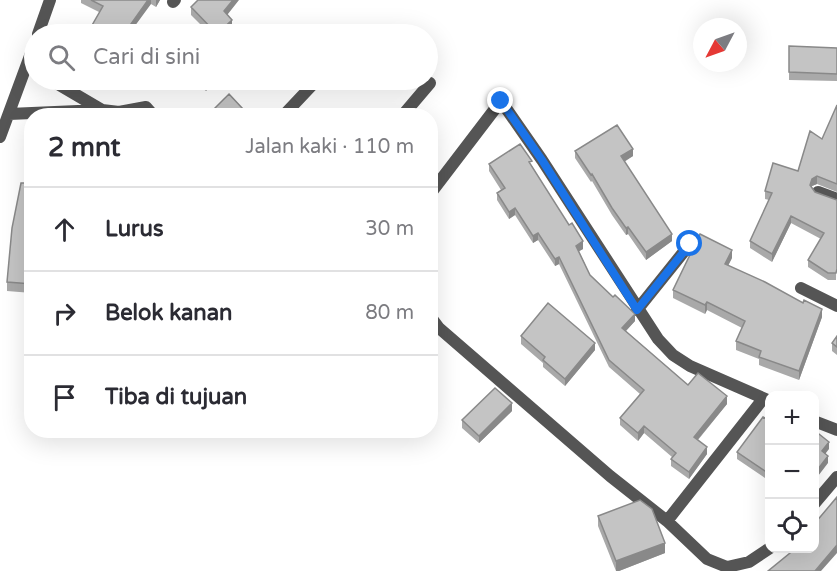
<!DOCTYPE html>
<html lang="id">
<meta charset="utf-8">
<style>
body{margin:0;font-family:"Varela Round",sans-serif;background:#f2f2f3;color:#2b2b33}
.controls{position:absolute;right:18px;bottom:18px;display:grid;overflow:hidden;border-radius:12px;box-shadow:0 6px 24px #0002}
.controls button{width:54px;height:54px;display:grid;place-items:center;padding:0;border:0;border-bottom:2px solid #e1e1e2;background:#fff;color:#2b2b33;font:30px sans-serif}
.compass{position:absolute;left:693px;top:18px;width:54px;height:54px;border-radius:50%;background:#fff;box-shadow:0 6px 24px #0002;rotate:229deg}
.stop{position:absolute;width:18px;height:18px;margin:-14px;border:4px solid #1a73e8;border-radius:50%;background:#fff}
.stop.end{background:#1a73e8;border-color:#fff;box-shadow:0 2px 6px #0008}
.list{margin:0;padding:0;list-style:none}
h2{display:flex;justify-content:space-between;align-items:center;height:78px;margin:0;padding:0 24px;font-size:26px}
h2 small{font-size:20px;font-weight:400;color:#7c7c81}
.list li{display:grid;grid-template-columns:39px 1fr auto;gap:18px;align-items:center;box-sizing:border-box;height:84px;padding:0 24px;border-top:2px solid #e1e1e2}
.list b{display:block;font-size:22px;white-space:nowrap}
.list em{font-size:20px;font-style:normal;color:#7c7c81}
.icon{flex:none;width:33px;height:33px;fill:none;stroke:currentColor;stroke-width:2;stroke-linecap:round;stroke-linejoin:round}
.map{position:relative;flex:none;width:837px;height:571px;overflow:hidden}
.search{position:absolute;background:#fff;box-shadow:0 6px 24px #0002;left:24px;top:24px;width:414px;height:66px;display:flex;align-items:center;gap:15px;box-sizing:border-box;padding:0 21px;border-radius:33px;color:#7c7c81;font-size:22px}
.panel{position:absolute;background:#fff;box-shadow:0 6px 24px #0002;left:24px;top:108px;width:414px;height:330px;border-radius:24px}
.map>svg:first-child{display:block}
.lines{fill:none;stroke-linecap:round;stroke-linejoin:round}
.minor{stroke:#555;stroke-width:12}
.wall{fill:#a9a9a9}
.shaded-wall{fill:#898989}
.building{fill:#c4c4c4;stroke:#898989;stroke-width:1.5}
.route{stroke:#1a73e8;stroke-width:8}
</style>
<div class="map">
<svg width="837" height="571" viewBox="0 0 837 571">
<rect width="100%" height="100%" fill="#fff"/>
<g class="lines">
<!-- minor -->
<path class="minor" d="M 173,2 L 175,0
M 38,34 L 50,0
M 359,34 L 363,30
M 51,80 L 102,110 L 119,112 L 146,107 L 154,116
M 9,114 L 101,110
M 283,116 L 317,80
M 402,116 L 430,83
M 0,137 L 34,45
M 818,192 L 837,199
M 430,194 L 501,101 L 542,160 L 658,339 L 673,355 L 690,366 L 770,401
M 801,288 L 837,306
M 637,310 L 690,244
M 430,316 L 439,328 L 610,476 L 667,521 L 707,559 L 727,567 L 749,562 L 770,548
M 814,421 L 837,430
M 814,504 L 837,477
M 667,521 L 763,399"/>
</g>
<!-- wall -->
<path class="wall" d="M 81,0 L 160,0 L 156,7 L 151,4 L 99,12 L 81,3 Z
M 191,7 L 227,15 L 232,27 L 225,34 L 210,34 L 191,15 Z
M 789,46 L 837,48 L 837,81 L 789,80 Z
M 191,80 L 214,80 L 206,91 Z
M 837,105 L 837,192 L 817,184 L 812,186 L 812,188 L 815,192 L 837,200 L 836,280 L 828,280 L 808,267 L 808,260 L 821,239 L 791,223 L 772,262 L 750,248 L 750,241 L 769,200 L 765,199 L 765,191 L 798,171 L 822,139 Z
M 575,151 L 633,156 L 624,161 L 672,241 L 646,260 L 628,234 L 626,235 L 612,215 L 592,181 L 591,182 L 575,158 Z
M 489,164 L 532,166 L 583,249 L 579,251 L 590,275 L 635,321 L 626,331 L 688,385 L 727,404 L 698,440 L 707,454 L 689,479 L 671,466 L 671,459 L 672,457 L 644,433 L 638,441 L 620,425 L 620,418 L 640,394 L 609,367 L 559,264 L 555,266 L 538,240 L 533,243 L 515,215 L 509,219 L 497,200 L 497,193 L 501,190 L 489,171 Z
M 32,183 L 32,293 L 7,291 L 7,282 Z
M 732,258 L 728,265 L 822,317 L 799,380 L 759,365 L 759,359 L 736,350 L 736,341 L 742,328 L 707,310 L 705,314 L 673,298 L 673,290 Z
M 521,336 L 595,350 L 565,386 L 543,367 L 543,363 L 521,344 Z
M 837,336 L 837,355 L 832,351 L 832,343 Z
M 32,363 L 32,389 L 28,371 L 28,364 Z
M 512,411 L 479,443 L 462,428 L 462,420 Z
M 770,421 L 770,472 L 765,478 L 737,459 L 737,452 Z
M 598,516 L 665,553 L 619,571 L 616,571 L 598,526 Z"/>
<!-- shaded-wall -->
<path class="shaded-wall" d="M 148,0 L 151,0 L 151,4 L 129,34 L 126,31 Z
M 156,0 L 160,0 L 156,7 Z
M 233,0 L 239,0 L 224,19 L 224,11 Z
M 232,20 L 232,27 L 225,34 L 217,34 Z
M 209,80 L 214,80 L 206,91 L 206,83 Z
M 243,109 L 243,116 L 236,116 Z
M 633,149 L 633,156 L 621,164 L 621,156 Z
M 817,176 L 817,184 L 812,186 L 810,193 L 810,185 L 812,179 Z
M 515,208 L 515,215 L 509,219 L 509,212 Z
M 791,216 L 791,223 L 772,262 L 772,254 Z
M 628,227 L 628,234 L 626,235 L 626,228 Z
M 538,233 L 538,240 L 533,243 L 533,236 Z
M 672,234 L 672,241 L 646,260 L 646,252 Z
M 583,241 L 583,249 L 576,253 L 576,246 Z
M 732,250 L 732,258 L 725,272 L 725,264 Z
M 559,257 L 559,264 L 555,266 L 555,259 Z
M 707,302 L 707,310 L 705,314 L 705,305 Z
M 822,309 L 822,317 L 799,380 L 799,371 Z
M 635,314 L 635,321 L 622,335 L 622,328 Z
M 595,343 L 595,350 L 565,386 L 565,379 Z
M 727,396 L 727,404 L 694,444 L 694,437 Z
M 512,403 L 512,411 L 479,443 L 479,436 Z
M 644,426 L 644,433 L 638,441 L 638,433 Z
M 829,442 L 829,449 L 822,458 L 822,451 Z
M 707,447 L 707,454 L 689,479 L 689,472 Z
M 828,456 L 828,463 L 815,480 L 815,473 Z
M 770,465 L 770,472 L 765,478 L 765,471 Z
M 665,543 L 665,553 L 619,571 L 616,571 L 616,561 Z
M 837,545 L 837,553 L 821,571 L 815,571 Z"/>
<!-- building -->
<path class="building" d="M 91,0 L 148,0 L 126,31 L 132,34 L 87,34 L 103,6 Z
M 198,0 L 233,0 L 224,11 L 232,20 L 217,34 L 191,7 Z
M 789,46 L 837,48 L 837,74 L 789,72 Z
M 201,80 L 209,80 L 206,83 Z
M 229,94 L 243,109 L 236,116 L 207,116 Z
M 837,105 L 837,184 L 817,176 L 812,179 L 810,185 L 815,192 L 837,200 L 837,269 L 836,273 L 828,273 L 808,260 L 824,233 L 791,216 L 772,254 L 750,241 L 772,193 L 765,191 L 773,163 L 798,171 L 810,131 L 822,139 Z
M 144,110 L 146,116 L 120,116 Z
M 617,125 L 633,149 L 621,156 L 672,234 L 646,252 L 628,227 L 626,228 L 612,208 L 592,174 L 591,175 L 575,151 Z
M 520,144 L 532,161 L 529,162 L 569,225 L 572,223 L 583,241 L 576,246 L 590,275 L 613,297 L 615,295 L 635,314 L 622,328 L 688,385 L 698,373 L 727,396 L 694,437 L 707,447 L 689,472 L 671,459 L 676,453 L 644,426 L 638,433 L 620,418 L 644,390 L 609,360 L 559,257 L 555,259 L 538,233 L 533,236 L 515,208 L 509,212 L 497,193 L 505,188 L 489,164 Z
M 21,183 L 32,183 L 32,284 L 7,282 L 12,228 Z
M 700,234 L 732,250 L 725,264 L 765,282 L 803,303 L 804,300 L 822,309 L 799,371 L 759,357 L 761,351 L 736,341 L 745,321 L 707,302 L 705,305 L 673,290 Z
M 548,303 L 595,343 L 565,379 L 543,360 L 545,357 L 521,336 Z
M 837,336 L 837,347 L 832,343 Z
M 32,363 L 32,381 L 28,364 Z
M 495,388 L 512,403 L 479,436 L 462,420 Z
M 763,417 L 770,421 L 770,465 L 765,471 L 737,452 Z
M 814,430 L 829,442 L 822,451 L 828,456 L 815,473 Z
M 837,497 L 837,545 L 815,571 L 768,571 L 795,549 L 814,549 L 814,527 L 816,525 L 815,523 Z
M 640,500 L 652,509 L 665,543 L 616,561 L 598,516 Z"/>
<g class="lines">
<!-- route -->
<path class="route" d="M 501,101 L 542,160 L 637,310 L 690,244"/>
</g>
</svg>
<div class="controls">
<button>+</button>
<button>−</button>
<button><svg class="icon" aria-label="locate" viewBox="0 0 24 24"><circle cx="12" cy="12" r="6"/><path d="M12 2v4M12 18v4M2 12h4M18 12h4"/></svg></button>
</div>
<svg class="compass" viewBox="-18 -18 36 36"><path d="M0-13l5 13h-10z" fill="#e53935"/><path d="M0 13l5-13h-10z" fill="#7c7c81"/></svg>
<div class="stop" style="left:690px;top:244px"></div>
<div class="stop end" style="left:501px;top:101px"></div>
<div class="search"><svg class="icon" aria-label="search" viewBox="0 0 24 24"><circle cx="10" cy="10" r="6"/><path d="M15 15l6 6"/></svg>Cari di sini</div>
<section class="panel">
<h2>2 mnt<small>Jalan kaki · 110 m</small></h2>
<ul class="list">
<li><svg class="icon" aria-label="ahead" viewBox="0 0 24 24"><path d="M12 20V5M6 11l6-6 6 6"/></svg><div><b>Lurus</b></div><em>30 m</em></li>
<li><svg class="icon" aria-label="right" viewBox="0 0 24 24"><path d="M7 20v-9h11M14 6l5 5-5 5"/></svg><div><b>Belok kanan</b></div><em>80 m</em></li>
<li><svg class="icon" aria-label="arrive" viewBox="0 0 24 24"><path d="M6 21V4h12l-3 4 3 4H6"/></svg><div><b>Tiba di tujuan</b></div></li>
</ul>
</section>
</div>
